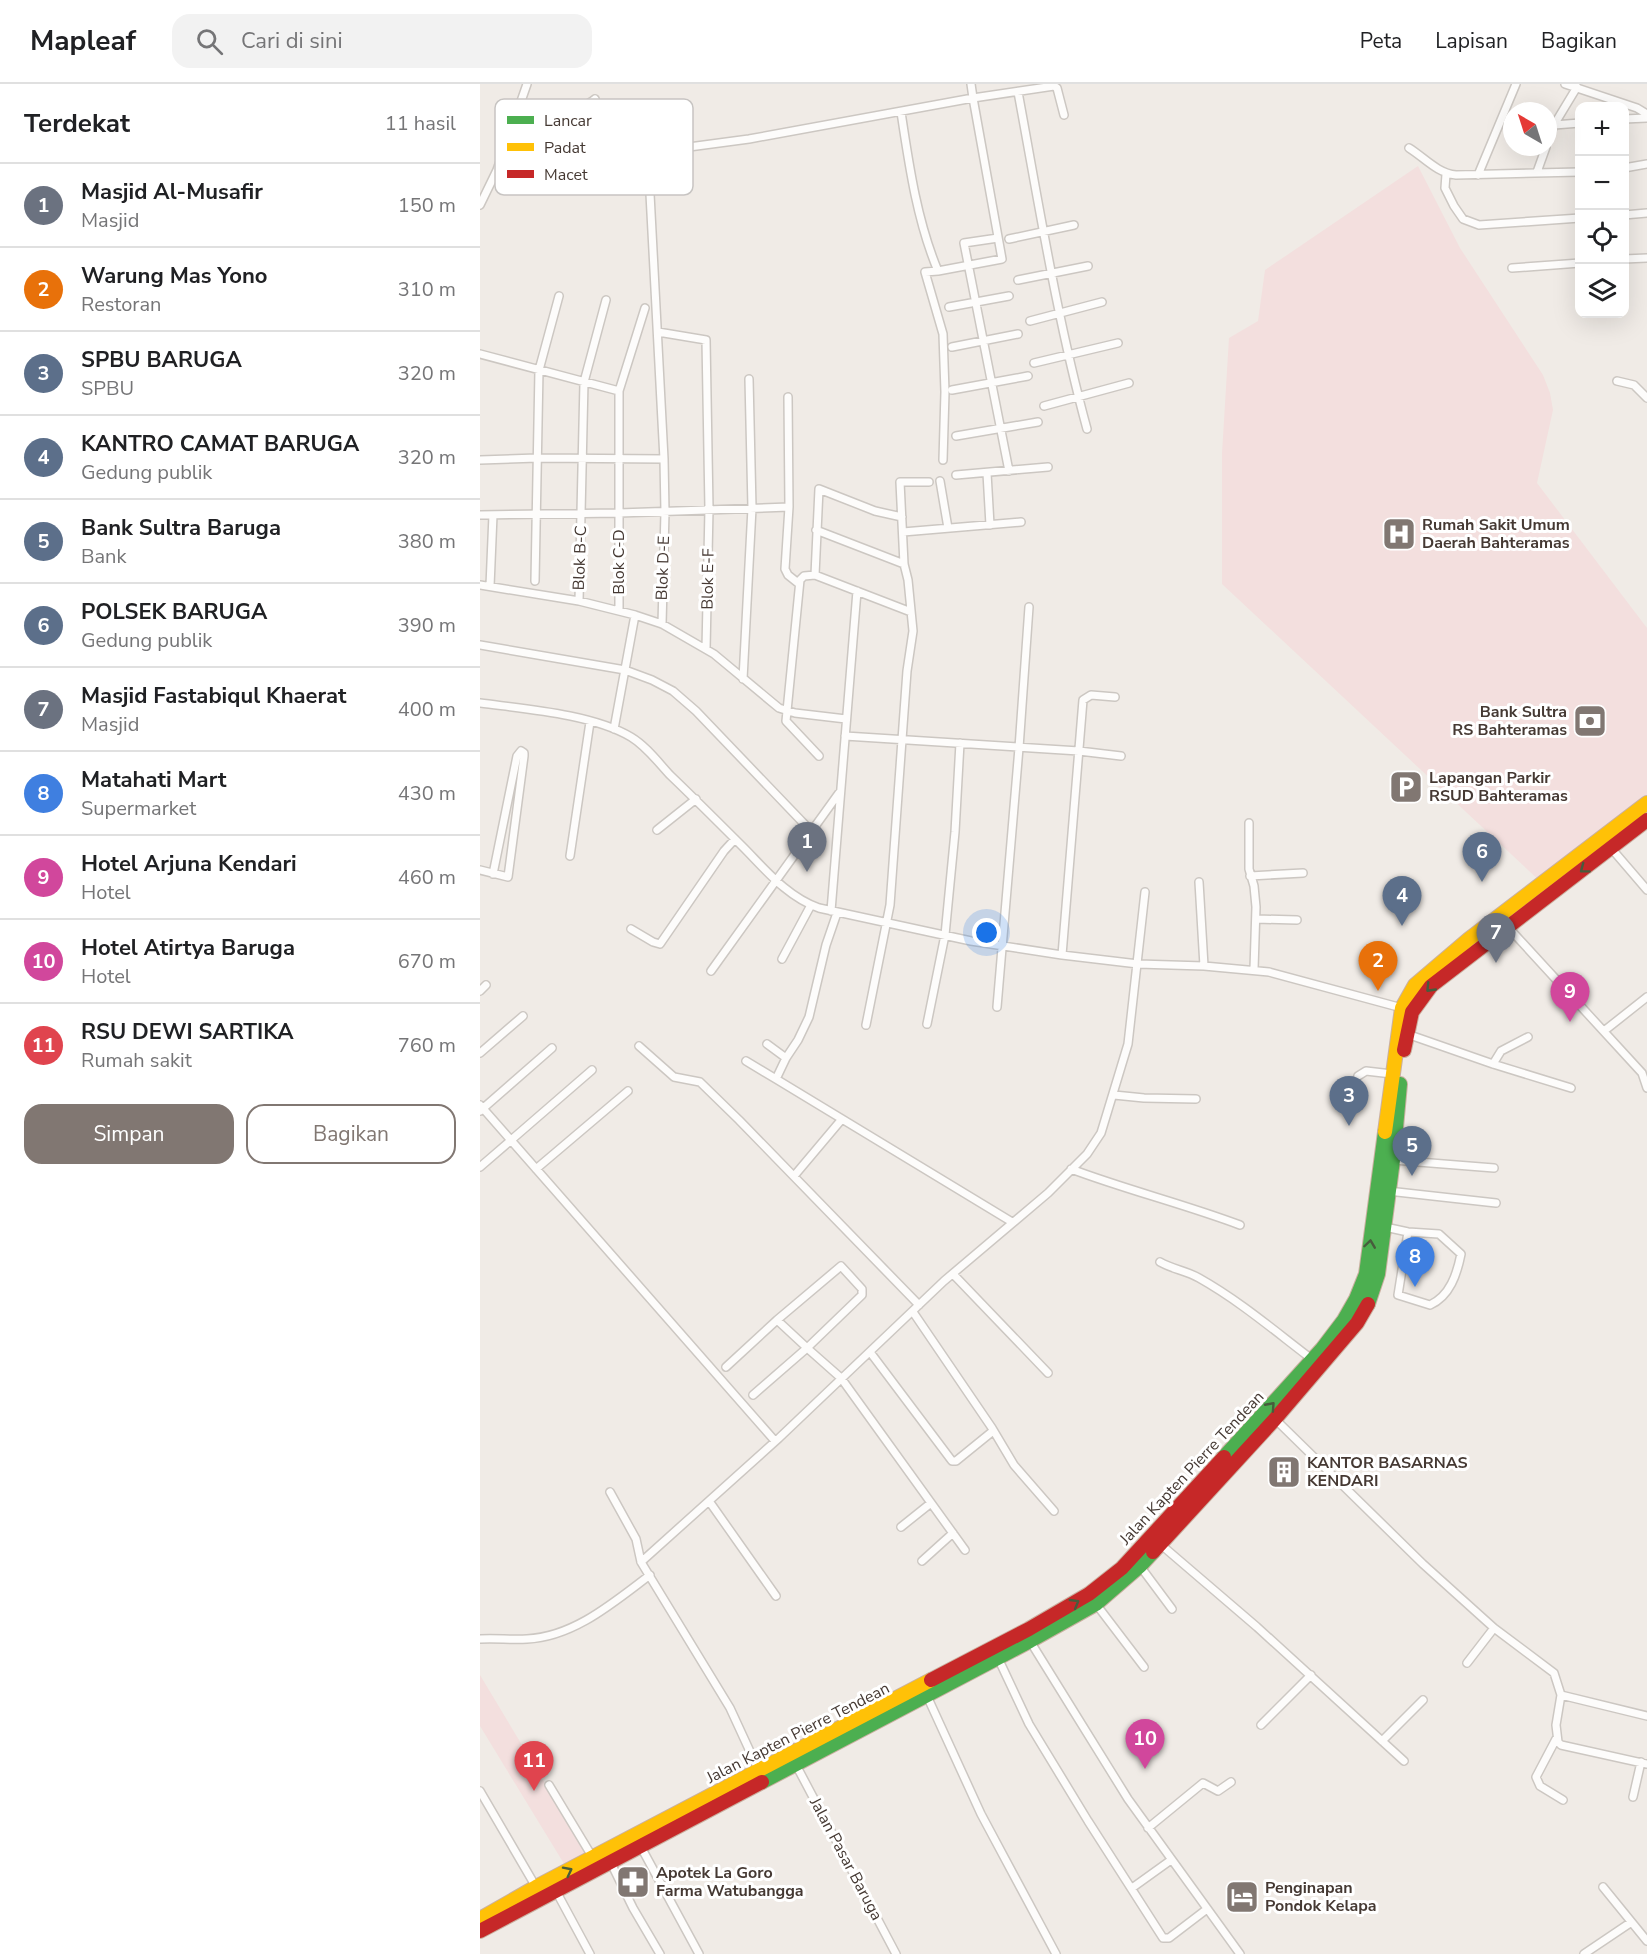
<!DOCTYPE html>
<html lang="id">
<meta charset="utf-8">
<style>
body{margin:0;font-family:"Nunito Sans",sans-serif;background:#f2f2f2;color:#202124}
.controls{position:absolute;right:18px;top:18px;display:grid;overflow:hidden;border-radius:12px;box-shadow:0 6px 24px #0002}
.controls button{width:54px;height:54px;display:grid;place-items:center;padding:0;border:0;border-bottom:2px solid #e0e0e0;background:#fff;color:#202124;font:30px sans-serif}
.compass{position:absolute;left:1023px;top:18px;width:54px;height:54px;border-radius:50%;background:#fff;box-shadow:0 6px 24px #0002;rotate:321deg}
.you{position:absolute;left:507px;top:849px;width:21px;height:21px;margin:-15px;border:4px solid #fff;border-radius:50%;background:#1a73e8;box-shadow:0 0 0 9px #1a73e833}
.badge{display:grid;place-items:center;width:39px;height:39px;border-radius:50%;background:#817772;color:#fff;font-size:20px;font-weight:700}
.pin{position:absolute;translate:-50% -50px;filter:drop-shadow(0 2px 3px #0008)}
.pin::after{content:'';position:absolute;top:32px;width:21px;height:18px;background:inherit;clip-path:polygon(0 0,100% 0,50% 100%)}
.list{margin:0;padding:0;list-style:none}
h2{display:flex;justify-content:space-between;align-items:center;height:78px;margin:0;padding:0 24px;font-size:26px}
h2 small{font-size:20px;font-weight:400;color:#757577}
.list li{display:grid;grid-template-columns:39px 1fr auto;gap:18px;align-items:center;box-sizing:border-box;height:84px;padding:0 24px;border-top:2px solid #e0e0e0}
.list b{display:block;font-size:22px;white-space:nowrap}
.list p{margin:0;font-size:20px;white-space:nowrap;color:#757577}
.list em{font-size:20px;font-style:normal;color:#757577}
.actions{display:flex;gap:12px;padding:18px 24px}
.actions a{flex:1;padding:14px 0;border:2px solid #817772;border-radius:18px;text-align:center;font-size:21px;color:#817772}
.actions .main{background:#817772;color:#fff}
.icon{flex:none;width:33px;height:33px;fill:none;stroke:currentColor;stroke-width:2;stroke-linecap:round;stroke-linejoin:round}
.map{position:relative;flex:none;width:1167px;height:1870px;overflow:hidden}
header{display:flex;align-items:center;gap:36px;box-sizing:border-box;height:84px;padding:0 30px;background:#fff;border-bottom:2px solid #e0e0e0}
header strong{font-size:28px}
nav{display:flex;gap:33px;margin-inline-start:auto;font-size:21px}
.search{width:420px;height:54px;background:#f2f2f2;display:flex;align-items:center;gap:15px;box-sizing:border-box;padding:0 21px;border-radius:18px;color:#757577;font-size:22px}
main{display:flex}
aside{flex:1;background:#fff}
.map>svg:first-child{display:block}
.medical{fill:#f3dfde}
.lines{fill:none;stroke-linecap:round;stroke-linejoin:round}
.street-casing{stroke:#ccc7c2;stroke-width:10}
.fast-casing{stroke:#cab0a0;stroke-width:16}
.slow-casing{stroke:#cab0a0;stroke-width:16}
.jam-casing{stroke:#cab0a0;stroke-width:16}
.street{stroke:#fdfcfb;stroke-width:7}
.fast{stroke:#4caf50;stroke-width:14}
.slow{stroke:#ffc107;stroke-width:14}
.jam{stroke:#c62828;stroke-width:14}
.oneway{stroke:#475c3c}
.labels{text-anchor:middle;dominant-baseline:central;stroke-width:6;stroke-linejoin:round;paint-order:stroke}
.poi-label{font-size:16px;font-weight:bold;fill:#453933;stroke:#fff;text-anchor:start}
.street-label{font-size:16px;fill:#453933;stroke:#fff}
.key{fill:#fff;stroke:#c7c4c2;stroke-width:1.5}
.key-label{font-size:16px;fill:#453933}
</style>
<header>
<strong>Mapleaf</strong>
<div class="search"><svg class="icon" aria-label="search" viewBox="0 0 24 24"><circle cx="10" cy="10" r="6"/><path d="M15 15l6 6"/></svg>Cari di sini</div>
<nav><a>Peta</a><a>Lapisan</a><a>Bagikan</a></nav>
</header>
<main>
<aside>
<h2>Terdekat<small>11 hasil</small></h2>
<ul class="list">
<li><span class="badge" style="background:#6b7280">1</span><div><b>Masjid Al-Musafir</b><p>Masjid</p></div><em>150 m</em></li>
<li><span class="badge" style="background:#e8710a">2</span><div><b>Warung Mas Yono</b><p>Restoran</p></div><em>310 m</em></li>
<li><span class="badge" style="background:#5c6f8a">3</span><div><b>SPBU BARUGA</b><p>SPBU</p></div><em>320 m</em></li>
<li><span class="badge" style="background:#5c6f8a">4</span><div><b>KANTRO CAMAT BARUGA</b><p>Gedung publik</p></div><em>320 m</em></li>
<li><span class="badge" style="background:#5c6f8a">5</span><div><b>Bank Sultra Baruga</b><p>Bank</p></div><em>380 m</em></li>
<li><span class="badge" style="background:#5c6f8a">6</span><div><b>POLSEK BARUGA</b><p>Gedung publik</p></div><em>390 m</em></li>
<li><span class="badge" style="background:#6b7280">7</span><div><b>Masjid Fastabiqul Khaerat</b><p>Masjid</p></div><em>400 m</em></li>
<li><span class="badge" style="background:#3f7fe0">8</span><div><b>Matahati Mart</b><p>Supermarket</p></div><em>430 m</em></li>
<li><span class="badge" style="background:#d1479c">9</span><div><b>Hotel Arjuna Kendari</b><p>Hotel</p></div><em>460 m</em></li>
<li><span class="badge" style="background:#d1479c">10</span><div><b>Hotel Atirtya Baruga</b><p>Hotel</p></div><em>670 m</em></li>
<li><span class="badge" style="background:#e0444e">11</span><div><b>RSU DEWI SARTIKA</b><p>Rumah sakit</p></div><em>760 m</em></li>
</ul>
<div class="actions"><a class="main">Simpan</a><a>Bagikan</a></div>
</aside>
<div class="map">
<svg width="1167" height="1870" viewBox="0 0 1167 1870">
<rect width="100%" height="100%" fill="#f0ebe6"/>
<!-- medical -->
<path class="medical" d="M 938,82 L 980,164 L 1063,291 L 1070,309 L 1073,326 L 1057,399 L 1167,544 L 1167,724 L 1063,800 L 742,500 L 742,369 L 749,254 L 778,237 L 785,186 Z
M 0,1591 L 108,1771 L 86,1783 L 0,1642 Z"/>
<g class="lines">
<!-- street casing -->
<g class="street-casing">
<path id="street" d="M 1085,0 L 1157,24 L 1167,30
M 538,8 C 559,121 577,235 607,345
M 38,28 C 55,31 102,27 115,15
M 421,28 C 429,81 437,137 458,187 L 445,188 L 463,250 L 465,308 L 463,376
M 1144,35 L 1167,34
M 1074,41 L 1100,39
M 1068,57 L 1074,41 L 1097,3
M 929,64 C 945,74 957,89 976,91 L 1100,88
M 168,72 L 184,375 L 185,428 L 182,540
M 1144,84 L 1167,80
M 17,86 L 30,90 L 48,90 L 123,77 L 168,72 L 194,65 L 269,55 L 493,14 L 491,0
M 1057,88 L 1066,63
M 966,90 L 965,104 L 974,122 L 983,135 L 999,141 L 1100,134
M 998,91 L 1036,0
M 0,121 L 17,86 L 47,0
M 1144,131 L 1167,129
M 518,154 L 484,159 L 529,387
M 529,155 L 594,141
M 1144,175 L 1167,174
M 1032,184 L 1100,179
M 458,187 L 522,175 L 493,14 L 574,2 L 577,4 L 584,31
M 538,196 L 608,182
M 469,223 L 529,212
M 550,237 L 622,218
M 178,248 L 226,256 L 229,425 L 226,565
M 472,263 L 538,250
M 0,270 L 139,307
M 554,279 L 638,259
M 1137,297 L 1154,301 L 1167,314
M 472,306 L 548,292
M 308,313 L 309,423 L 305,485 L 308,491 L 318,499
M 564,322 L 649,299
M 476,352 L 558,338
M 0,376 L 57,374 L 184,375
M 507,389 L 510,441
M 476,391 L 568,383
M 460,397 L 468,444
M 0,431 L 139,429 L 309,423
M 336,446 L 424,480
M 423,448 L 541,438
M 335,491 L 339,405 L 395,427 L 422,433
M 55,497 L 59,286 L 79,212
M 0,501 L 99,517 L 155,531
M 10,502 L 13,431
M 99,517 L 104,298 L 126,216
M 139,526 L 139,307 L 165,224
M 0,561 L 145,586 L 172,596 L 193,607 L 216,627 L 331,747
M 263,595 L 272,424 L 269,295
M 0,619 C 45,625 112,630 151,653 C 166,662 178,678 190,691 C 214,714 238,738 262,762 C 285,785 307,813 339,824 L 491,857 L 582,871 L 658,880 L 724,882 L 789,888 L 922,924
M 134,645 L 155,531 L 182,540 L 234,570 L 299,624 L 315,629 L 366,635
M 365,652 L 599,667 L 641,672
M 339,672 L 306,637 L 320,496 L 324,492 L 335,491 L 431,528
M 769,739 L 769,785 L 774,802 L 776,823 L 774,885
M 177,746 L 216,715
M 1131,764 L 1167,806
M 90,772 L 110,638
M 0,786 L 28,793 L 44,672 L 44,669 L 41,667 L 37,672 L 13,790
M 770,792 L 823,789
M 719,798 L 724,882
M 351,827 L 377,507
M 776,835 L 817,836
M 1027,842 L 1162,989 L 1167,1004
M 151,845 L 173,858 L 180,860 L 244,767 L 255,755
M 582,871 L 603,616 L 611,611 L 635,613
M 302,875 L 331,821
M 231,887 L 359,709
M 0,907 L 6,901
M 517,923 L 539,664 L 549,523
M 447,940 L 465,851 L 475,748 L 480,659
M 386,941 L 410,821 L 427,587 L 433,547 L 428,496 L 424,480 L 420,398 L 449,398
M 1124,947 L 1167,913
M 927,950 L 1013,980 L 1091,1004
M 287,960 L 306,974 L 318,956 L 329,933 L 346,861 L 357,829
M 159,962 L 194,993 L 220,998 L 259,1036 L 439,1221
M 0,969 L 43,932
M 306,974 L 296,995 L 532,1138
M 266,977 L 296,995
M 1013,980 L 1021,967 L 1048,953
M 878,992 L 886,987 L 912,990
M 634,1011 L 664,1014 L 716,1015
M 0,1021 L 295,1357
M 0,1027 L 72,964
M 913,1076 L 1014,1084
M 0,1083 L 112,986
M 56,1085 L 148,1007
M 591,1085 C 647,1106 704,1120 760,1141
M 314,1092 L 362,1035
M 908,1107 L 1016,1119
M 905,1143 L 928,1148 L 959,1150 L 981,1170 C 977,1190 970,1212 950,1221 L 918,1211 L 928,1148
M 680,1178 C 692,1185 707,1187 719,1194 C 760,1217 796,1248 833,1276
M 473,1190 L 568,1289
M 433,1228 L 512,1344 L 534,1381 L 574,1427
M 390,1268 L 472,1377 L 476,1377 L 513,1347
M 246,1283 L 297,1236
M 273,1311 L 327,1264 L 382,1211 L 382,1205 L 361,1182 L 297,1236 C 318,1256 339,1275 361,1294 L 485,1466
M 795,1335 L 943,1480 L 1014,1544 L 1074,1589 L 1081,1611 L 1076,1641 L 1078,1658 L 1081,1661 L 1167,1680
M 130,1408 L 156,1455 L 161,1478 L 250,1624 L 279,1687
M 229,1417 L 296,1512
M 421,1443 L 451,1419
M 679,1459 L 777,1543 L 924,1677
M 442,1477 L 473,1449
M 161,1478 L 299,1354 L 464,1197 L 568,1109 L 607,1070 L 621,1049 L 648,960 L 665,808
M 660,1482 L 692,1525
M 616,1520 L 664,1583
M 0,1555 C 16,1554 31,1556 47,1555 C 94,1553 134,1518 170,1491
M 550,1557 L 648,1715 L 760,1870
M 518,1574 L 549,1640 L 608,1737 L 683,1854 L 689,1854 L 727,1825
M 987,1579 L 1014,1544
M 1081,1611 L 1167,1632
M 447,1612 L 501,1730 L 576,1870
M 781,1641 L 831,1591
M 1076,1655 L 1056,1693 L 1060,1702 L 1083,1716
M 902,1657 L 943,1616
M 315,1679 L 416,1870
M 69,1701 L 113,1774
M 0,1707 L 56,1803
M 1153,1713 L 1161,1678
M 668,1744 L 723,1699 L 738,1707 L 751,1698
M 161,1763 L 219,1870
M 131,1779 L 153,1824 L 180,1870
M 1123,1803 L 1167,1857
M 652,1804 L 691,1776
M 76,1807 L 110,1870
M 1104,1870 L 1150,1839"/>
</g>
<!-- fast casing -->
<g class="fast-casing">
<path id="fast" d="M 888,1220 L 898,1190 L 913,1076 L 920,1000
M 744,1373 L 842,1265 L 864,1236 L 876,1215 L 886,1190 L 905,1048
M 282,1698 L 550,1557 L 616,1520 L 660,1482 L 673,1468"/>
</g>
<!-- slow casing -->
<g class="slow-casing">
<path id="slow" d="M 905,1048 L 922,924 L 935,901 L 989,855 L 1167,719
M 0,1835 L 56,1803 L 451,1596"/>
</g>
<!-- jam casing -->
<g class="jam-casing">
<path id="jam" d="M 924,966 L 932,928 L 951,902 L 1167,736
M 673,1468 L 795,1335 L 877,1239 L 888,1220
M 451,1596 L 549,1545 L 609,1510 L 642,1484 L 744,1373
M 0,1847 L 282,1698"/>
</g>
<!-- street -->
<use href="#street" class="street"/>
<!-- fast -->
<use href="#fast" class="fast"/>
<!-- slow -->
<use href="#slow" class="slow"/>
<!-- jam -->
<use href="#jam" class="jam"/>
</g>
<!-- one-way arrows -->
<defs><path id="oneway-chevron" d="M-2-3.5L2.5 0L-2 3.5" fill="none" stroke-width="1.6" stroke-linecap="round" stroke-linejoin="round" transform="scale(1.5)"/></defs>
<g class="oneway">
<use href="#oneway-chevron" transform="translate(1104 785) rotate(143)"/>
<use href="#oneway-chevron" transform="translate(950 904) rotate(134)"/>
<use href="#oneway-chevron" transform="translate(890 1160) rotate(-82)"/>
<use href="#oneway-chevron" transform="translate(791 1322) rotate(-48)"/>
<use href="#oneway-chevron" transform="translate(595 1519) rotate(-30)"/>
<use href="#oneway-chevron" transform="translate(88 1787) rotate(-27)"/>
</g>
<!-- icons -->
<defs>
<g id="hospital-square" transform="scale(1.725)"><rect x="-9" y="-9" width="18" height="18" rx="4" fill="#817772" stroke="#fff"/><path d="M-5-5h3v3.5h4V-5h3V5h-3V1.5h-4V5h-3Z" fill="#fff"/></g>
<g id="bank-square" transform="scale(1.725)"><rect x="-9" y="-9" width="18" height="18" rx="4" fill="#817772" stroke="#fff"/><path d="M-6-4H6V4H-6ZM0-2.3a2.3 2.3 0 1 0 0 4.6a2.3 2.3 0 1 0 0-4.6Z" fill="#fff"/></g>
<g id="parking-square" transform="scale(1.725)"><rect x="-9" y="-9" width="18" height="18" rx="4" fill="#817772" stroke="#fff"/><path d="M-3.5-5.5H1a3.5 3.5 0 0 1 0 7H-1V5.5H-3.5ZM-1-3.4V-.6H.8a1.4 1.4 0 0 0 0-2.8Z" fill="#fff"/></g>
<g id="building-square" transform="scale(1.725)"><rect x="-9" y="-9" width="18" height="18" rx="4" fill="#817772" stroke="#fff"/><path d="M-4-6H4V6H1V3H-1V6H-4ZM-2.5-4.3h1.7v1.8h-1.7ZM.8-4.3h1.7v1.8H.8ZM-2.5-1h1.7V.8h-1.7ZM.8-1h1.7V.8H.8Z" fill="#fff"/></g>
<g id="pharmacy-square" transform="scale(1.725)"><rect x="-9" y="-9" width="18" height="18" rx="4" fill="#817772" stroke="#fff"/><path d="M-2-6h4v4h4v4h-4v4h-4v-4h-4v-4h4Z" fill="#fff"/></g>
<g id="hotel-square" transform="scale(1.725)"><rect x="-9" y="-9" width="18" height="18" rx="4" fill="#817772" stroke="#fff"/><path d="M-6-4.5h1.5V1H6V5H4.5V3h-9V5H-6ZM-4 0a1.8 1.8 0 1 1 3.6 0ZM.5 0V-2.5h3Q6-2.5 6 0Z" fill="#fff"/></g>
</defs>
<g fill-rule="evenodd">
<use href="#hospital-square" x="919" y="450"/>
<use href="#bank-square" x="1110" y="637"/>
<use href="#parking-square" x="926" y="703"/>
<use href="#building-square" x="804" y="1388"/>
<use href="#pharmacy-square" x="153" y="1798"/>
<use href="#hotel-square" x="762" y="1813"/>
</g>
<g class="labels">
<!-- poi labels -->
<g class="poi-label">
<text x="942" y="441">Rumah Sakit Umum<tspan x="942" dy="18">Daerah Bahteramas</tspan></text>
<text x="1087" y="628" text-anchor="end">Bank Sultra<tspan x="1087" dy="18">RS Bahteramas</tspan></text>
<text x="949" y="694">Lapangan Parkir<tspan x="949" dy="18">RSUD Bahteramas</tspan></text>
<text x="827" y="1379">KANTOR BASARNAS<tspan x="827" dy="18">KENDARI</tspan></text>
<text x="176" y="1789">Apotek La Goro<tspan x="176" dy="18">Farma Watubangga</tspan></text>
<text x="785" y="1804">Penginapan<tspan x="785" dy="18">Pondok Kelapa</tspan></text>
</g>
<!-- street labels -->
<g class="street-label">
<text transform="translate(100 474) rotate(-88)">Blok B-C</text>
<text transform="translate(139 478) rotate(-90)">Blok C-D</text>
<text transform="translate(183 484) rotate(-88)">Blok D-E</text>
<text transform="translate(228 495) rotate(-89)">Blok E-F</text>
<text transform="translate(712 1384) rotate(-47)">Jalan Kapten Pierre Tendean</text>
<text transform="translate(318 1649) rotate(-27)">Jalan Kapten Pierre Tendean</text>
<text transform="translate(366 1775) rotate(62)">Jalan Pasar Baruga</text>
</g>
</g>
<!-- legend -->
<rect x="15" y="15" width="198" height="96" rx="9" class="key"/>
<rect x="27" y="32" width="27" height="8" fill="#4caf50"/>
<rect x="27" y="59" width="27" height="8" fill="#ffc107"/>
<rect x="27" y="86" width="27" height="8" fill="#c62828"/>
<g class="key-label">
<text x="64" y="42">Lancar</text>
<text x="64" y="69">Padat</text>
<text x="64" y="96">Macet</text>
</g>
</svg>
<div class="controls">
<button>+</button>
<button>−</button>
<button><svg class="icon" aria-label="locate" viewBox="0 0 24 24"><circle cx="12" cy="12" r="6"/><path d="M12 2v4M12 18v4M2 12h4M18 12h4"/></svg></button>
<button><svg class="icon" aria-label="layers" viewBox="0 0 24 24"><path d="M12 4l9 5-9 5-9-5zM3 14l9 5 9-5"/></svg></button>
</div>
<svg class="compass" viewBox="-18 -18 36 36"><path d="M0-13l5 13h-10z" fill="#e53935"/><path d="M0 13l5-13h-10z" fill="#757577"/></svg>
<div class="you"></div>
<div class="pin badge" style="left:327px;top:788px;background:#6b7280">1</div>
<div class="pin badge" style="left:898px;top:907px;background:#e8710a">2</div>
<div class="pin badge" style="left:869px;top:1042px;background:#5c6f8a">3</div>
<div class="pin badge" style="left:922px;top:842px;background:#5c6f8a">4</div>
<div class="pin badge" style="left:932px;top:1092px;background:#5c6f8a">5</div>
<div class="pin badge" style="left:1002px;top:798px;background:#5c6f8a">6</div>
<div class="pin badge" style="left:1016px;top:879px;background:#6b7280">7</div>
<div class="pin badge" style="left:935px;top:1203px;background:#3f7fe0">8</div>
<div class="pin badge" style="left:1090px;top:938px;background:#d1479c">9</div>
<div class="pin badge" style="left:665px;top:1685px;background:#d1479c">10</div>
<div class="pin badge" style="left:54px;top:1707px;background:#e0444e">11</div>
</div>
</main>
